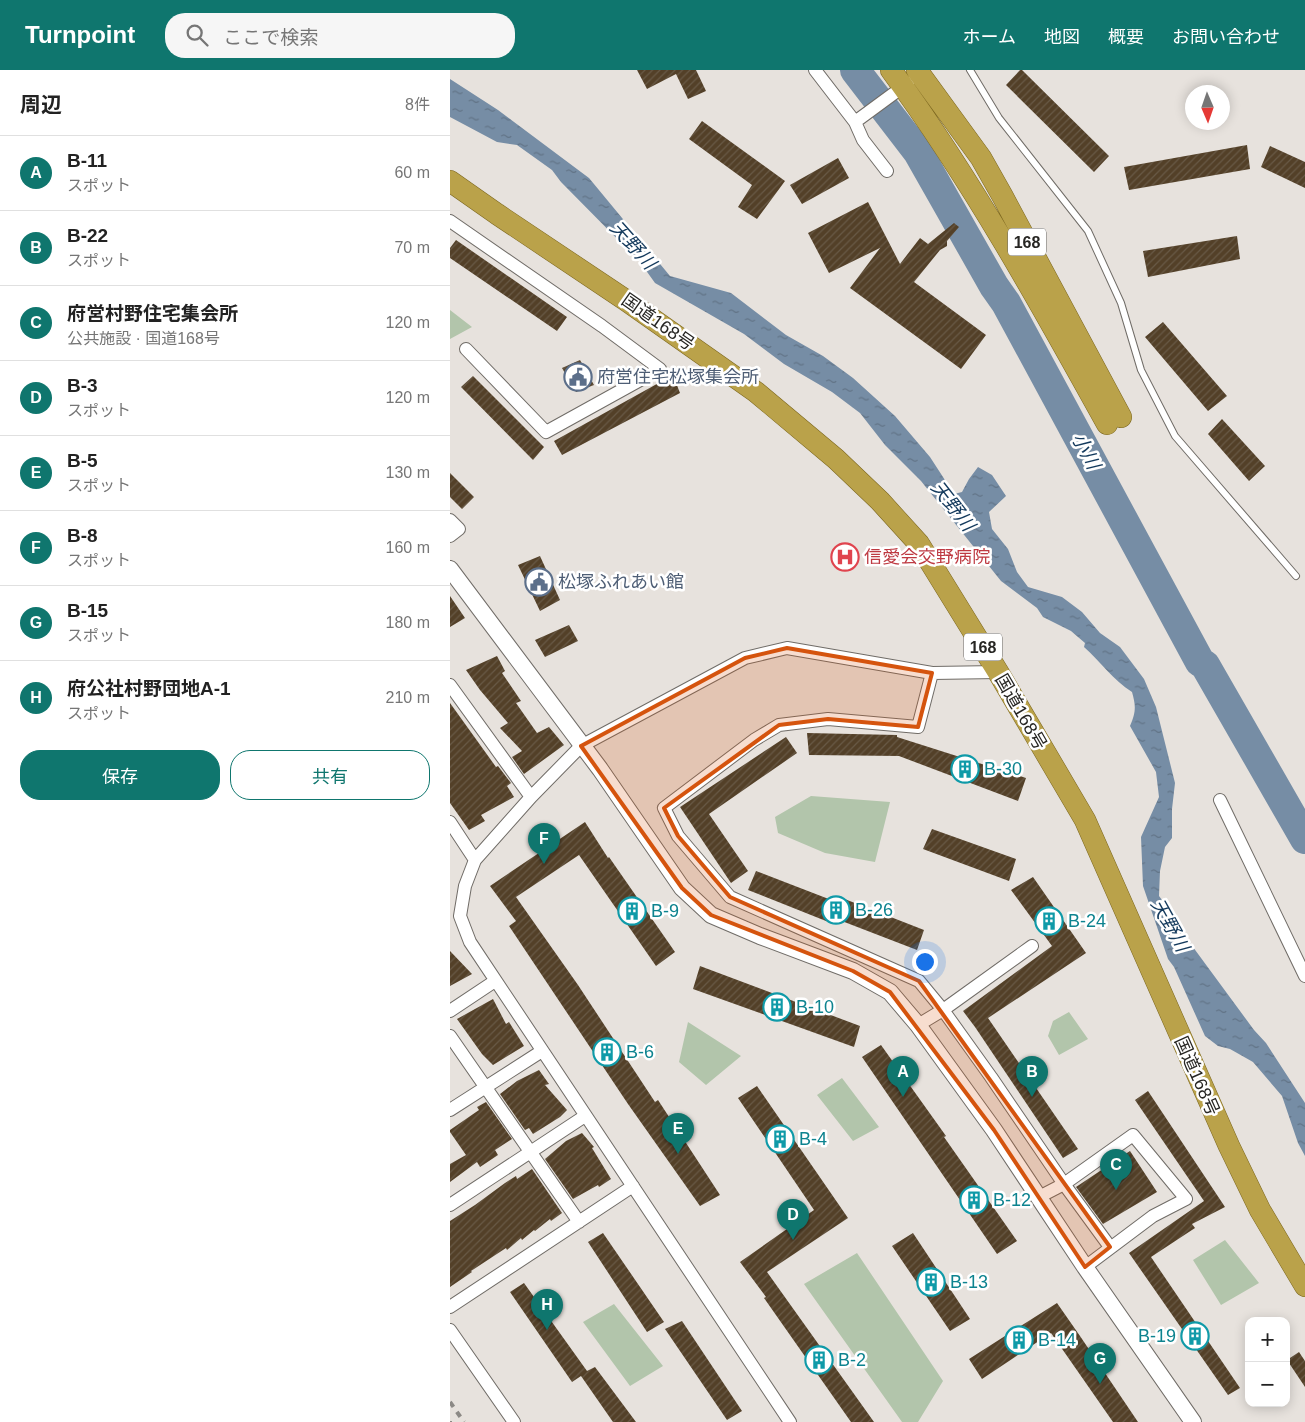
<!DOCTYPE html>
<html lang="ja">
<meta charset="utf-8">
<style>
body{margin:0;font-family:Helvetica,"Noto Sans JP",sans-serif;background:#f6f6f6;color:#222}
.controls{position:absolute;right:15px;bottom:15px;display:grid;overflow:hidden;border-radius:10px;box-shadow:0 2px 12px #0003}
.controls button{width:45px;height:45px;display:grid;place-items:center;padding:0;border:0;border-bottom:1px solid #e0e0e0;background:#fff;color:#222;font:25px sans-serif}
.compass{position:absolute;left:735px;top:15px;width:45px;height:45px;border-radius:50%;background:#fff;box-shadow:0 2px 12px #0003;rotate:178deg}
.you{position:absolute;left:474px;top:891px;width:18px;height:18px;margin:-12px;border:4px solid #fff;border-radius:50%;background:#1a73e8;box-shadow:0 0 0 8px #1a73e833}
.badge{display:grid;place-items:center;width:32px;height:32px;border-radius:50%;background:#0f766e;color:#fff;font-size:16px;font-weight:700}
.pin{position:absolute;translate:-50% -41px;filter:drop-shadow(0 1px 2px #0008)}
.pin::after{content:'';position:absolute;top:26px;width:18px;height:15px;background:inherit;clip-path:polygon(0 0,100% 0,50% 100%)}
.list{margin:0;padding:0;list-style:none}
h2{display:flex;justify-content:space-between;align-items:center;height:65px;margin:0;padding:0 20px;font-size:21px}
h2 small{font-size:16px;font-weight:400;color:#767676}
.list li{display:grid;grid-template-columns:32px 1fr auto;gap:15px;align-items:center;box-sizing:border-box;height:75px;padding:0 20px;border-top:1px solid #e0e0e0}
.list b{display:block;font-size:19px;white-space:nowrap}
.list p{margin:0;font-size:16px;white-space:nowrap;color:#767676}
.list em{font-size:16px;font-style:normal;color:#767676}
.actions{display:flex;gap:10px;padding:15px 20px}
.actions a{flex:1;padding:11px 0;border:1px solid #0f766e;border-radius:20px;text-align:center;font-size:18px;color:#0f766e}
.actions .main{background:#0f766e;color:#fff}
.icon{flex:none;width:28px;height:28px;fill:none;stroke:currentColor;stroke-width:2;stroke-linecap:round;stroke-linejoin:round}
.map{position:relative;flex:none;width:855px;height:1352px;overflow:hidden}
header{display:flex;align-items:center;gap:30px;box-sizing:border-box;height:70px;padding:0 25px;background:#0f766e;color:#fff}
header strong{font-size:24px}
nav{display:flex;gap:28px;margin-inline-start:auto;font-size:18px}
.search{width:350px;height:45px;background:#f6f6f6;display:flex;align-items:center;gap:12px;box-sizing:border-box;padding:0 18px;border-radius:20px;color:#767676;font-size:19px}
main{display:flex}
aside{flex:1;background:#fff}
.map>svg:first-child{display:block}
.green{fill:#b2c5ab}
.water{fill:url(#water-ripples)}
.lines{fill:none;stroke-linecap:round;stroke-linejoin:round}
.river{stroke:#768da5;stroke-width:30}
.building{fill:url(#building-hatch)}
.service-casing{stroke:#706c67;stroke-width:8}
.minor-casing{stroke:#706c67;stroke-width:14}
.tertiary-casing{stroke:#706c67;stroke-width:18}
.trunk-casing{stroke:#7c671f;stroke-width:22}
.service{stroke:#fff;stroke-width:6}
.minor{stroke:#fff;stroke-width:12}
.tertiary{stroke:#fff;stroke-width:16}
.trunk{stroke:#baa24a;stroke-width:21}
.rail{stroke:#8c8985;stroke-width:4;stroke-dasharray:6 6;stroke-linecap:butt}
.marked{fill:#d5540e;fill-opacity:0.2;stroke:#d5540e;stroke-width:4;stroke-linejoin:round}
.labels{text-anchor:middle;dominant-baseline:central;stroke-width:5;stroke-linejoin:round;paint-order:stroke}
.shield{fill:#fff;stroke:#686765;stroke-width:1}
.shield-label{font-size:16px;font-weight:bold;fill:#272623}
.street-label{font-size:18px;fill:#272623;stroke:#fff}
.service-label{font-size:18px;fill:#4e5e75;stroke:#fff;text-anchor:start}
.health-label{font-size:18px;fill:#be3a42;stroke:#fff;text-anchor:start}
.culture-label{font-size:18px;fill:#0d838f;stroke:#fff;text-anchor:start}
.water-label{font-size:19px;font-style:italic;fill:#13395c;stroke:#fff}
</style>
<header>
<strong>Turnpoint</strong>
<div class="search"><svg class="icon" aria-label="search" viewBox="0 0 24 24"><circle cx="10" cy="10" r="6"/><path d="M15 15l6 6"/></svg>ここで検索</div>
<nav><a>ホーム</a><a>地図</a><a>概要</a><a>お問い合わせ</a></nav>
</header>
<main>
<aside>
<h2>周辺<small>8件</small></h2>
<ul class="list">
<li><span class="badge">A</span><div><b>B-11</b><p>スポット</p></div><em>60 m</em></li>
<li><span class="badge">B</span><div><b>B-22</b><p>スポット</p></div><em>70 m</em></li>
<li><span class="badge">C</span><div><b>府営村野住宅集会所</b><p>公共施設 · 国道168号</p></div><em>120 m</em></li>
<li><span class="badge">D</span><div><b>B-3</b><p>スポット</p></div><em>120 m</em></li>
<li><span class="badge">E</span><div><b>B-5</b><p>スポット</p></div><em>130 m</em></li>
<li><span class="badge">F</span><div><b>B-8</b><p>スポット</p></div><em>160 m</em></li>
<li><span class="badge">G</span><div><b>B-15</b><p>スポット</p></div><em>180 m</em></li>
<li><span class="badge">H</span><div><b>府公社村野団地A-1</b><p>スポット</p></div><em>210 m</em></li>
</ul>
<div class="actions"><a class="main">保存</a><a>共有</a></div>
</aside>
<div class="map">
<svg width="855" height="1352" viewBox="0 0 855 1352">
<defs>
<pattern id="water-ripples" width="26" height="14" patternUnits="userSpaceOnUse" patternTransform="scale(1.25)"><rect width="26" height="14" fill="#768da5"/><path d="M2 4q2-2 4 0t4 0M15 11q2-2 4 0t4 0" fill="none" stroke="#617386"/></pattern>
<pattern id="building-hatch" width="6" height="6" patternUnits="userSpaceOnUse" patternTransform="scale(1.25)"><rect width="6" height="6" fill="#534028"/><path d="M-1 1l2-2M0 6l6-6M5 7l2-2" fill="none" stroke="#685946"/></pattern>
</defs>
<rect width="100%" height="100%" fill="#e7e2dd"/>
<!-- green -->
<path class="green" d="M 0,240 L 22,257 L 0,269 Z
M 361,726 L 440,732 L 425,792 L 375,783 L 328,763 L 325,747 Z
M 619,942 L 638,969 L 609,985 L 598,966 L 603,951 Z
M 238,952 L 291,986 L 256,1015 L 229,992 Z
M 392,1008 L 429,1057 L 403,1071 L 367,1025 Z
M 775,1170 L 809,1213 L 771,1235 L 743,1190 Z
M 407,1183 L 493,1311 L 468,1352 L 452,1352 L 354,1214 Z
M 164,1234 L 213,1296 L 180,1316 L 133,1252 Z"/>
<!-- water -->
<path class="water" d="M 0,9 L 48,40 L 139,108 L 220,206 L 281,223 L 336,265 L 373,286 L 403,308 L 445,346 L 480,387 L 504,424 L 512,422 L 519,409 L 528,397 L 542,405 L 556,426 L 539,442 L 542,459 L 558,479 L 567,502 L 578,517 L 612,527 L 632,542 L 650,563 L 670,577 L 694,609 L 706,637 L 725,713 L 722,739 L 722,768 L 715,777 L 710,801 L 709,826 L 719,839 L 740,873 L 804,960 L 816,973 L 855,1033 L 855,1086 L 848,1073 L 832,1026 L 803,992 L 780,979 L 768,976 L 755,966 L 724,897 L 718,889 L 693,816 L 691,767 L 709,727 L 706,702 L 680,656 C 686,642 686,636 682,622 C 663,610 651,592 634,577 L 635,573 L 621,561 L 593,547 L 587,538 L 551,511 L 471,411 L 435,375 L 410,343 L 382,322 L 334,294 L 294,264 L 205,213 L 190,192 L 111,112 L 102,100 L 67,75 L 47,72 L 0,47 Z"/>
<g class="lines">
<!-- river -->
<path class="river" d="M 405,0 L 468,82 L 544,216 L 556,233 L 750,592 L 755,595 L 855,769"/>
</g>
<!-- building -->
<path class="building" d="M 187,0 L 246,0 L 256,21 L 238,29 L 226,4 L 197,19 Z
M 570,0 L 572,0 L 659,86 L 644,102 L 556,15 Z
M 252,51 L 335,111 L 307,149 L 288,137 L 302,115 L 239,69 Z
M 797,75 L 800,99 L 679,120 L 674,97 Z
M 820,76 L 855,92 L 855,118 L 811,97 Z
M 388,88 L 399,108 L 352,134 L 340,115 Z
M 418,132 L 450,194 L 470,168 L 478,174 L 504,153 L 509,157 L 497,171 L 497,176 L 490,180 L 464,212 L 536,265 L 511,299 L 400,218 L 430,178 L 379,203 L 358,163 Z
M 787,166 L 790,189 L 698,207 L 693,181 Z
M 6,170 L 117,247 L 107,261 L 0,188 L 0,178 Z
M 713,252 L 777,326 L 758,341 L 695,267 Z
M 130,290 L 144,315 L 126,322 L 112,298 Z
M 223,305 L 230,323 L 112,385 L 104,371 Z
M 23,306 L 94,377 L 83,390 L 11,317 Z
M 772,349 L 815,396 L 799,411 L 758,364 Z
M 0,403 L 24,427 L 12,439 L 0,427 Z
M 90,486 L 110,530 L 90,541 L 68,495 Z
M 0,526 L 15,548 L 0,557 Z
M 119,555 L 128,571 L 95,587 L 85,570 Z
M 47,586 L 55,601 L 52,603 L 71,631 L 66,633 L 87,663 L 99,657 L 114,675 L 74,704 L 62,687 L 72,681 L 50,658 L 58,653 L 30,620 L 16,600 Z
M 0,633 L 46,697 L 48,696 L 61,713 L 57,716 L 64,727 L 31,745 L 35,751 L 19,760 L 0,733 Z
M 357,663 L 447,665 L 447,667 L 576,708 L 568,731 L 449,686 L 359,685 Z
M 336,667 L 347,683 L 259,744 L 298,801 L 281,813 L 230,737 Z
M 135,752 L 158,788 L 159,787 L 225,882 L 206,896 L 129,785 L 66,827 L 128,915 L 205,1032 L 208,1030 L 270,1125 L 250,1136 L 178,1034 L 59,856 L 66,851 L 40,816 Z
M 482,759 L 566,789 L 559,811 L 473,779 Z
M 306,801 L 389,833 L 392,828 L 474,860 L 467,880 L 384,848 L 381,853 L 298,820 Z
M 583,807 L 636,883 L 538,948 L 628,1079 L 613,1088 L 525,957 L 513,941 L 602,876 L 561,820 Z
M 0,881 L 22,904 L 0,916 Z
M 250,896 L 410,956 L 404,977 L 243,919 Z
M 43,929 L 56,954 L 59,952 L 74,976 L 43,995 L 32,984 L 7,949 Z
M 431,975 L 496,1066 L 494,1067 L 567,1171 L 547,1184 L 412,987 Z
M 89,1000 L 99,1014 L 95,1015 L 117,1040 L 110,1047 L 83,1064 L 79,1058 L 75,1060 L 50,1024 L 67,1011 Z
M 307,1016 L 398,1148 L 317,1202 L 424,1352 L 401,1352 L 314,1228 L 316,1227 L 290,1192 L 364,1140 L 288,1028 Z
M 698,1021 L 775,1137 L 742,1154 L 745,1158 L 701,1187 L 790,1318 L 778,1325 L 679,1183 L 754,1131 L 685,1030 Z
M 36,1032 L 62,1069 L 45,1080 L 48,1085 L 30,1097 L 27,1092 L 0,1112 L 0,1094 L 16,1085 L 0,1062 L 0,1060 L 29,1040 L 27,1037 Z
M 132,1063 L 144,1077 L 142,1078 L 161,1109 L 149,1117 L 148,1115 L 123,1129 L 95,1089 L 116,1071 Z
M 680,1081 L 707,1122 L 653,1154 L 626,1117 Z
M 82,1099 L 112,1143 L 101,1151 L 100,1149 L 85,1161 L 84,1160 L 72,1170 L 71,1168 L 57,1180 L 56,1178 L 21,1201 L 22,1202 L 0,1217 L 0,1151 L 25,1135 L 55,1113 L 66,1106 L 67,1109 Z
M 153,1163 L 214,1252 L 197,1262 L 138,1172 Z
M 463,1163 L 520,1249 L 500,1261 L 442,1176 Z
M 74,1213 L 137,1301 L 145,1297 L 186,1352 L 163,1352 L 131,1306 L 122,1312 L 60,1222 Z
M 607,1233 L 630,1266 L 688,1352 L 663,1352 L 601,1263 L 532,1309 L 519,1289 Z
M 232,1251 L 292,1341 L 277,1350 L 215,1259 Z
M 849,1282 L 855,1291 L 855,1317 L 837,1290 Z"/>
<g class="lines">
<!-- service casing -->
<g class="service-casing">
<path id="service" d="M 520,0 L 549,48 L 638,161 L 671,233 L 691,300 L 725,366 L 846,506"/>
</g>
<!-- minor casing -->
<g class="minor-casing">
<path id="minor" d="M 365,0 L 405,52 L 413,70 L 437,101
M 405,52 L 458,13
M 0,151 L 152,256 L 210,299 L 96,362 L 16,279
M 0,450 L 9,459 L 0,466
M 0,615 L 81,727
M 770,730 L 855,906
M 0,752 L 25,790
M 582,876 L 493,940 L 541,1007 L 614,1114 L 589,1127
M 0,941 L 45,911
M 468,955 L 493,940 L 469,911 L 280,827 L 228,766 L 214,738 L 304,670 L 329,655 L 378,649 L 468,657 L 482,603
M 0,966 L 129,1152
M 0,1040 L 92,981
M 0,1135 L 135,1046
M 635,1197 L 703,1146 L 736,1129 L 683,1065 L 614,1114 L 660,1177
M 0,1237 L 183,1116
M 0,1260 L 64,1352
M 340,1352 L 20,872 L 10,846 L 15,816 L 25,790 L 81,727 L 131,676 L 295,588 L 337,578 L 482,603 L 548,602"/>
</g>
<!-- tertiary casing -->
<g class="tertiary-casing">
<path id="tertiary" d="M 0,499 L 150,699 L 232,818 L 261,845 L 310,866 L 403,901 L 440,922 L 468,955 L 544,1060 L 635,1197 L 743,1352"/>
</g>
<!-- trunk casing -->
<g class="trunk-casing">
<path id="trunk" d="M 441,0 C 523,112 590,233 657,354
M 467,0 L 531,88 L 553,127 L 671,347
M 0,111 L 47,144 L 174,229 L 306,322 L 386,389 L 430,431 L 469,474 L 548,602 L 635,750 L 779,1076 L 810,1140 L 855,1216"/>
</g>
<!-- service -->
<use href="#service" class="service"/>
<!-- minor -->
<use href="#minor" class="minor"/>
<!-- tertiary -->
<use href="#tertiary" class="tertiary"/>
<!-- trunk -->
<use href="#trunk" class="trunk"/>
<!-- rail -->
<path class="rail" d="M 0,1332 L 14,1352
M 0,1351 L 0,1352"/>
</g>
<!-- marked area -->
<path class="marked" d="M 337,578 L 482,603 L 468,657 L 378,649 L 329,655 L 214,738 L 228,766 L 280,827 L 469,911 L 660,1177 L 635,1197 L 544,1060 L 440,922 L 403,901 L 261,845 L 232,818 L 131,676 L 295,588 Z"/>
<!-- icons -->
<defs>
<g id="civic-ring" transform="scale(1.4375)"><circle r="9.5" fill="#fff" stroke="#5c6f8a" stroke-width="1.5"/><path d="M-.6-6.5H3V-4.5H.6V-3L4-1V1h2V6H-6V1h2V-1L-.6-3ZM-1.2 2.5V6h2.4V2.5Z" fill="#5c6f8a"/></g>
<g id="hospital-ring" transform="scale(1.4375)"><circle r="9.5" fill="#fff" stroke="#e0444e" stroke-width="1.5"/><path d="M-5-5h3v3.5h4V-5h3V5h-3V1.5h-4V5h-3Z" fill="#e0444e"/></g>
<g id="building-ring" transform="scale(1.4375)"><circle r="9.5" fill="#fff" stroke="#0f9aa8" stroke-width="1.5"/><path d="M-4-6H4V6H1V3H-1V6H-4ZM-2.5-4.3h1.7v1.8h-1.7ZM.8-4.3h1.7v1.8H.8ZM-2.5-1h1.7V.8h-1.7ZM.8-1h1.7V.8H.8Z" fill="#0f9aa8"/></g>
</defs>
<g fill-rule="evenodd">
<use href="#civic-ring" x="128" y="307"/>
<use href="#hospital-ring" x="395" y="487"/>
<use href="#civic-ring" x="89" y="512"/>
<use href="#building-ring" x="515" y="699"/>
<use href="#building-ring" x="386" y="840"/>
<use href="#building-ring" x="182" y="841"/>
<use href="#building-ring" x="599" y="851"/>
<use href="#building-ring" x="327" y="937"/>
<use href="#building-ring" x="157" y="982"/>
<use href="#building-ring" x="330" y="1069"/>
<use href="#building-ring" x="524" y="1130"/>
<use href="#building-ring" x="481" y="1212"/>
<use href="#building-ring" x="745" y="1266"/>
<use href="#building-ring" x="569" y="1270"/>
<use href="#building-ring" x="369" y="1290"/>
</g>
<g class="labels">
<!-- shield labels -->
<g class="shield">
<rect x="558" y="158.5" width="38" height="27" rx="4"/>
<rect x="514" y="563.5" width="38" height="27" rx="4"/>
</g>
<g class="shield-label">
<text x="577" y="172">168</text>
<text x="533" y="577">168</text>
</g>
<!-- street labels -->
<g class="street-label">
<text transform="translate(208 252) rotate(35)">国道168号</text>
<text transform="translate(571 642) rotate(60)">国道168号</text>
<text transform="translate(747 1006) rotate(66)">国道168号</text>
</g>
<!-- service labels -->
<g class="service-label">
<text x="147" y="307">府営住宅松塚集会所</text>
<text x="108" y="512">松塚ふれあい館</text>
</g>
<!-- health labels -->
<g class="health-label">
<text x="414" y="487">信愛会交野病院</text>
</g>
<!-- culture labels -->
<g class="culture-label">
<text x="534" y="699">B-30</text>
<text x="405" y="840">B-26</text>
<text x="201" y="841">B-9</text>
<text x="618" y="851">B-24</text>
<text x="346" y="937">B-10</text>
<text x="176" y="982">B-6</text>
<text x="349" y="1069">B-4</text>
<text x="543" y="1130">B-12</text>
<text x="500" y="1212">B-13</text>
<text x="726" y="1266" text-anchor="end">B-19</text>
<text x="588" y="1270">B-14</text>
<text x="388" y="1290">B-2</text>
</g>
<!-- water labels -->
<g class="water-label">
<text transform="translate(183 175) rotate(48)">天野川</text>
<text transform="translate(636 381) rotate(62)">小川</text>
<text transform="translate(503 436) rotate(52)">天野川</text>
<text transform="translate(720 855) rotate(61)">天野川</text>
</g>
</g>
</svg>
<div class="controls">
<button>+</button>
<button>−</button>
</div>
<svg class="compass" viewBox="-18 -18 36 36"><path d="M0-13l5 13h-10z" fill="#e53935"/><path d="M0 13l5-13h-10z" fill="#767676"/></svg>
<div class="you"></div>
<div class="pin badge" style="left:453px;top:1027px">A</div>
<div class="pin badge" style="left:582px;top:1027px">B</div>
<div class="pin badge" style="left:666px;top:1120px">C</div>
<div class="pin badge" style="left:343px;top:1170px">D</div>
<div class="pin badge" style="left:228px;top:1084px">E</div>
<div class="pin badge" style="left:94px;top:794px">F</div>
<div class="pin badge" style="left:650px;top:1314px">G</div>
<div class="pin badge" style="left:97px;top:1260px">H</div>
</div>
</main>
